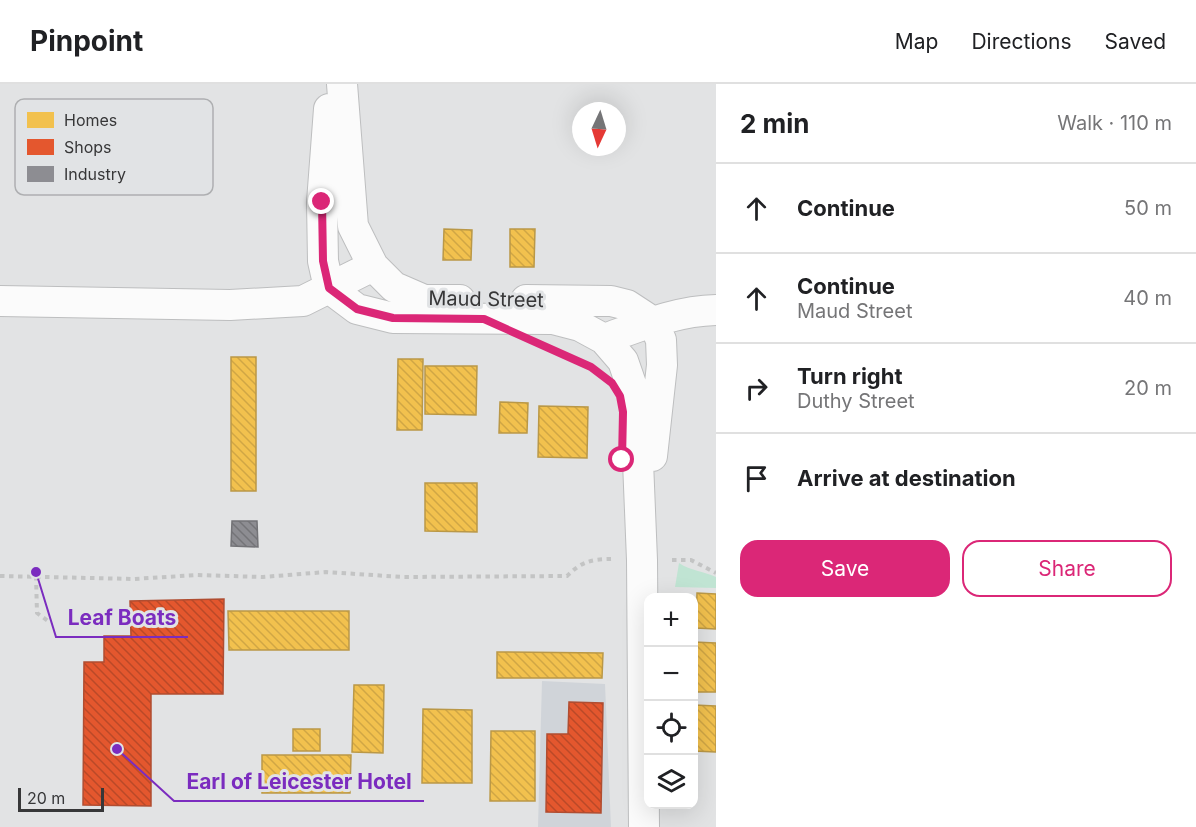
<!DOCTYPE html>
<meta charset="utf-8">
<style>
body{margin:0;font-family:Inter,sans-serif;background:#f2f2f2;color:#202124}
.controls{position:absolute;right:18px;bottom:18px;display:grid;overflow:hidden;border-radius:12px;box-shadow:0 6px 24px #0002}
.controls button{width:54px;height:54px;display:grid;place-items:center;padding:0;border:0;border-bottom:2px solid #e0e0e0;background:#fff;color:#202124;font:30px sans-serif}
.compass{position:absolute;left:572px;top:18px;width:54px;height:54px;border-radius:50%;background:#fff;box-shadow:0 6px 24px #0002;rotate:184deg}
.scale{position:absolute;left:18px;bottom:15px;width:86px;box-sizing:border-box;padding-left:6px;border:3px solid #373738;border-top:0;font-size:16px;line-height:21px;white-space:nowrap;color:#373738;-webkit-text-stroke:4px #e1e3e5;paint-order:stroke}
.stop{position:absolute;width:18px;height:18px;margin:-14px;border:4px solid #db2777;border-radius:50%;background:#fff}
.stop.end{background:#db2777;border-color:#fff;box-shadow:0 2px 6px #0008}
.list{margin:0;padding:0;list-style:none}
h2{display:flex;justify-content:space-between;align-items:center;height:78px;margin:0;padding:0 24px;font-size:26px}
h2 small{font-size:20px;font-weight:400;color:#757577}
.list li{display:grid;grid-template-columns:39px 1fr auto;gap:18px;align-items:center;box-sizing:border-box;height:90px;padding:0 24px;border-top:2px solid #e0e0e0}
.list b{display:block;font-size:22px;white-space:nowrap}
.list p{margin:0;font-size:20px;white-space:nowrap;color:#757577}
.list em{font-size:20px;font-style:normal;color:#757577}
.actions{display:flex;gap:12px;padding:18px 24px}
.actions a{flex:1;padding:14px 0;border:2px solid #db2777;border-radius:18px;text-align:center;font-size:21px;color:#db2777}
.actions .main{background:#db2777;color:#fff}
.icon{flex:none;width:33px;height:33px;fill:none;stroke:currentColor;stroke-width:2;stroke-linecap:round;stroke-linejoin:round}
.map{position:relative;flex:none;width:716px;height:743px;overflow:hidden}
header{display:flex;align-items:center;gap:36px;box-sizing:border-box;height:84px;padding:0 30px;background:#fff;border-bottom:2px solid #e0e0e0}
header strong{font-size:28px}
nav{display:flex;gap:33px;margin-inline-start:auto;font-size:21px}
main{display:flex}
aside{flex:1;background:#fff}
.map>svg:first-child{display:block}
.built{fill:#d0d4d9}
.green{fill:#c0e4d3}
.homes{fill:url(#homes-back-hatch);stroke:#ba9847;stroke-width:1.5}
.shops{fill:url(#shops-back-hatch);stroke:#b04d31;stroke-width:1.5}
.industry{fill:url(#industry-back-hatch);stroke:#737377;stroke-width:1.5}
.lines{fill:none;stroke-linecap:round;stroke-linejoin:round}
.minor-casing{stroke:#bdbebf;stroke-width:32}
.path{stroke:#c3c4c4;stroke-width:4;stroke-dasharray:4.5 4.5;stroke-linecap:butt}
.minor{stroke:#fbfbfb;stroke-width:30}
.route{stroke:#db2777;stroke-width:8}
.labels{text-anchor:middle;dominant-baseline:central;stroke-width:6;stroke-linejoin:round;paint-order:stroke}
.street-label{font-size:20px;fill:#373738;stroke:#e1e3e5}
.key{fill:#e1e3e5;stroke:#aeafb1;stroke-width:1.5}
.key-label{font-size:16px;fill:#373738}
.leader{fill:none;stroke:#7b2cbf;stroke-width:2}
.callout-dot{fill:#7b2cbf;stroke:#e1e3e5;stroke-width:2}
.callout-label{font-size:21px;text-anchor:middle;font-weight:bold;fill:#7b2cbf;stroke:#e1e3e5;stroke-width:6;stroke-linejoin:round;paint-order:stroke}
</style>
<header>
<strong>Pinpoint</strong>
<nav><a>Map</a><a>Directions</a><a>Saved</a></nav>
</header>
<main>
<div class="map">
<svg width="716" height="743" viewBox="0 0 716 743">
<defs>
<pattern id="homes-back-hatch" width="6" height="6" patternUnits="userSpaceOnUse" patternTransform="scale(1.5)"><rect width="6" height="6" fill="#f2c14e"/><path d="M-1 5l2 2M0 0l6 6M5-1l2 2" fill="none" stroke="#d0a645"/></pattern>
<pattern id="shops-back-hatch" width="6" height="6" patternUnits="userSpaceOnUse" patternTransform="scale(1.5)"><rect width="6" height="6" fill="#e4572e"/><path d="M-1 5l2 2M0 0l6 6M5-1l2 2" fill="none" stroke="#ba4928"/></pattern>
<pattern id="industry-back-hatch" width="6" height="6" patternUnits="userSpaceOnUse" patternTransform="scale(1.5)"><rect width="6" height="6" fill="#8d8d92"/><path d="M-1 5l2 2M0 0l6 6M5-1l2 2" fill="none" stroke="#747478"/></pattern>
</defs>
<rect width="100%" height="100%" fill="#e2e3e4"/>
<!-- built -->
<path class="built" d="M 542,597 L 605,600 L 611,743 L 538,743 Z"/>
<!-- green -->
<path class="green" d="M 679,479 C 691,487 703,487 716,493 L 716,504 L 675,503 Z"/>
<!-- homes -->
<path class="homes" d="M 444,145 L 472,146 L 471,176 L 443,176 Z
M 510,145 L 535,145 L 534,183 L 510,183 Z
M 231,273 L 256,273 L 256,407 L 231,407 Z
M 398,275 L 423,275 L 422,346 L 397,346 Z
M 425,282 L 477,282 L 476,331 L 425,330 Z
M 500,318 L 528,319 L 527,349 L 499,349 Z
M 539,322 L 588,323 L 587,374 L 538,373 Z
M 425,399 L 477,399 L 477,448 L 425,447 Z
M 697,509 L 716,510 L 716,545 L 696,544 Z
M 228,527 L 349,527 L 349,566 L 229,566 Z
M 694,558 L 716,559 L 716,608 L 694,608 Z
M 497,568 L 603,569 L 602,594 L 497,594 Z
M 354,601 L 384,601 L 383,669 L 352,668 Z
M 694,621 L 716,622 L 716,668 L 694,667 Z
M 423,625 L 472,626 L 472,699 L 422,699 Z
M 293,645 L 320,645 L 320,667 L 293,667 Z
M 491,647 L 535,647 L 535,717 L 490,717 Z
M 262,671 L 351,671 L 350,709 L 262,709 Z"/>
<!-- shops -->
<path class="shops" d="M 224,515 L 223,610 L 151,610 L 151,722 L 83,721 L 84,578 L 104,578 L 104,552 L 131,552 L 130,517 Z
M 569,618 L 603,619 L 601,729 L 546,728 L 547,650 L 568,650 Z"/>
<!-- industry -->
<path class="industry" d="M 232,437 L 257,437 L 258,463 L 231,462 Z"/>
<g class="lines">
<!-- minor casing -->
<g class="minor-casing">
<path id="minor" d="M 342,0 L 353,142 L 373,182 L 394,203 L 424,216 L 460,216
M 329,25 L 322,118 L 323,177 L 329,204
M 329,204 L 357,225 L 393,234 L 553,235 L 580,242 L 604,255 L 623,277 L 633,306 L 636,328 L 642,476 L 644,743
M 526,216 L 611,217 L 627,221 L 653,238
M 0,217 L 230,221 L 303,217 L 373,182
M 604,255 C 641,242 676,227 716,226
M 652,372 L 662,281 L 661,256 L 653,238"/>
</g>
<!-- path -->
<path class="path" d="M 672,476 L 691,476 L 716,489
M 0,492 L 134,495 L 197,491 L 263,493 L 326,488 L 403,493 L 567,492 C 582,477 592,475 613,475
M 36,492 L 37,529 L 48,537"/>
<!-- minor -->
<use href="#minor" class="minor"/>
</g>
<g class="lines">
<!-- route -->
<path class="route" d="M 322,118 L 323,177 L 329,204 L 357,225 L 393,234 L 484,235 L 591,283 L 612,299 L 620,312 L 623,328 L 622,376"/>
</g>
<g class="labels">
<!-- street labels -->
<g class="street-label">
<text transform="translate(486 215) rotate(1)">Maud Street</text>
</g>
</g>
<!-- legend -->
<rect x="15" y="15" width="198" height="96" rx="9" class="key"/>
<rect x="27" y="28" width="27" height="16" fill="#f2c14e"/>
<rect x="27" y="55" width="27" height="16" fill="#e4572e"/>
<rect x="27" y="82" width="27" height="16" fill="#8d8d92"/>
<g class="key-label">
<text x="64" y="42">Homes</text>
<text x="64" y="69">Shops</text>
<text x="64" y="96">Industry</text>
</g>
<!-- callouts -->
<path class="leader" d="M36 488L56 553H188M117 665L174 717H424"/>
<g class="callout-dot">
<circle cx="36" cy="488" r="6"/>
<circle cx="117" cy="665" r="6"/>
</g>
<g class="callout-label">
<text x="122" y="541">Leaf Boats</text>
<text x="299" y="705">Earl of Leicester Hotel</text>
</g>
</svg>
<div class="controls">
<button>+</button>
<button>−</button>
<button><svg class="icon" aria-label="locate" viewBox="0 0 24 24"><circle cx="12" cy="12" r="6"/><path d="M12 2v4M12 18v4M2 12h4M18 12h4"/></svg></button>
<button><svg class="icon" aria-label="layers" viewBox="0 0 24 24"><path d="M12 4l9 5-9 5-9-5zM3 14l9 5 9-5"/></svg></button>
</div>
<svg class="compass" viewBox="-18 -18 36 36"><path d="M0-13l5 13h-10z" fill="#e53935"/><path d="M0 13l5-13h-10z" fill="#757577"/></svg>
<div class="scale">20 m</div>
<div class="stop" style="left:622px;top:376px"></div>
<div class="stop end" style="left:322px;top:118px"></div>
</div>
<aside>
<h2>2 min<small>Walk · 110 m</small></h2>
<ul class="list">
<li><svg class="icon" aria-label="ahead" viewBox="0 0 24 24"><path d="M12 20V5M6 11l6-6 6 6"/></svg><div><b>Continue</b></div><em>50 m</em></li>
<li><svg class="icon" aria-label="ahead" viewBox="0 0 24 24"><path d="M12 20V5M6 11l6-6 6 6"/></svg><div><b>Continue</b><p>Maud Street</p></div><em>40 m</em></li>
<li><svg class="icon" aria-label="right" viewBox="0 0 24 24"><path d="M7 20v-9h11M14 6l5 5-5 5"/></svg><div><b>Turn right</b><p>Duthy Street</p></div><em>20 m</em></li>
<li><svg class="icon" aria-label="arrive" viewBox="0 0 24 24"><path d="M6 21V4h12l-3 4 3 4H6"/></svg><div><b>Arrive at destination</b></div></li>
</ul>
<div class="actions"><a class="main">Save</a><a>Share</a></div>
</aside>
</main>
